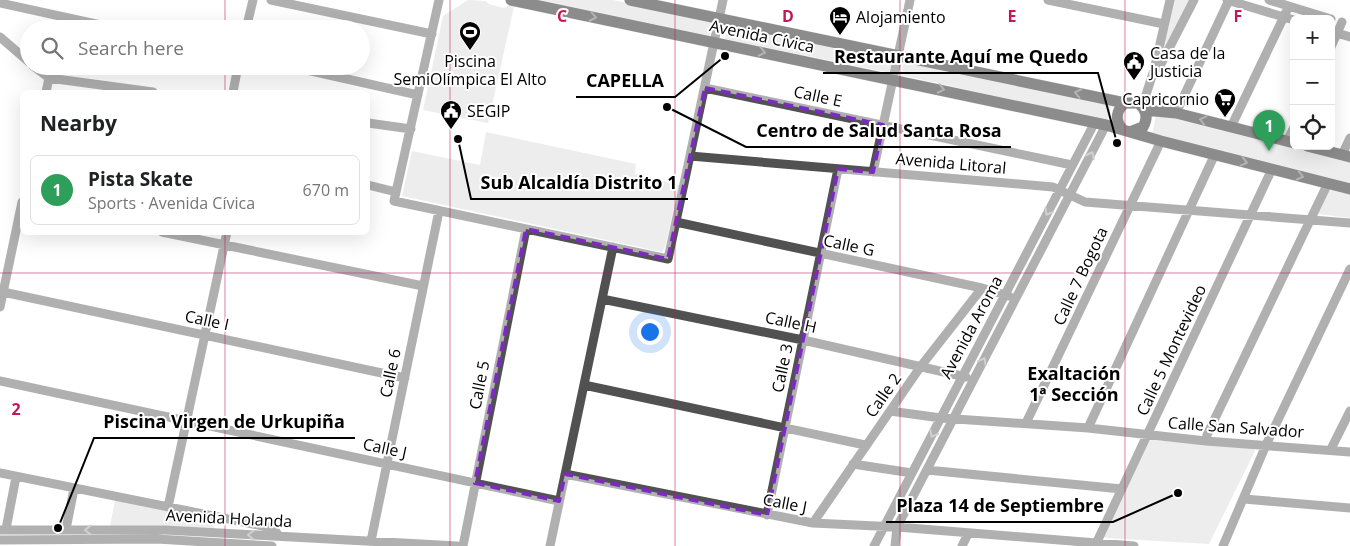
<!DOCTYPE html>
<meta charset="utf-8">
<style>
body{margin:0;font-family:"Open Sans",sans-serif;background:#f2f2f2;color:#202124}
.controls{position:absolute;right:15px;top:15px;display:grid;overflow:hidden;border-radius:8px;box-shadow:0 5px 20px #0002}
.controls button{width:45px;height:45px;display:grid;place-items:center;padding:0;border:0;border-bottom:1px solid #e0e0e0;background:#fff;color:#202124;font:25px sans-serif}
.you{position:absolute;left:649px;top:331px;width:18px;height:18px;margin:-12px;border:4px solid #fff;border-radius:50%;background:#1a73e8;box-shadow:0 0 0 8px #1a73e833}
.badge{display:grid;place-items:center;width:32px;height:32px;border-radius:50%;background:#d93025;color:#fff;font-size:16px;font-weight:700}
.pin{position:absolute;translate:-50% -41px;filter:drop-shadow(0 1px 2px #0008)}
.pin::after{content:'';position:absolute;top:26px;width:18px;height:15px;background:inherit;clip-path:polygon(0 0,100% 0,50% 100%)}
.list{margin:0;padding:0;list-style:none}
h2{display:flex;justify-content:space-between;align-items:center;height:65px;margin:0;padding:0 20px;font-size:21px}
h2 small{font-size:16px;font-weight:400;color:#757577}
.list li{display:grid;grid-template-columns:32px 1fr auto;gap:15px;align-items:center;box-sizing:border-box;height:70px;margin:0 10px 10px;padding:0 10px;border:1px solid #e0e0e0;border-radius:8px}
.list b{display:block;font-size:19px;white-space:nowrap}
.list p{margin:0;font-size:16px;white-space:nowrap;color:#757577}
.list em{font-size:16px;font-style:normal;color:#757577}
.icon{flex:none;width:28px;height:28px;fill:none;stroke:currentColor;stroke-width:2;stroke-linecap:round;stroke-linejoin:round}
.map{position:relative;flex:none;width:1350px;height:546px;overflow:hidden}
.search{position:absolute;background:#fff;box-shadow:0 5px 20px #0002;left:20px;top:20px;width:350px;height:55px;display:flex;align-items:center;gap:12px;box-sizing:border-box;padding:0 18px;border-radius:28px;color:#757577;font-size:19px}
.panel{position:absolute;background:#fff;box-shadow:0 5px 20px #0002;left:20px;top:90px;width:350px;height:145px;border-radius:8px}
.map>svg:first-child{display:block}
.green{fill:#d8d8d8}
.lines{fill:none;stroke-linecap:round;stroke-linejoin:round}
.major-casing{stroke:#dbdbdb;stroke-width:12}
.minor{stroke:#515151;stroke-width:9}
.major{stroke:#000;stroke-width:11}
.oneway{stroke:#595959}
.oneway2{stroke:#979797}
.marked{fill:none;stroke:#7b2cbf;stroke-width:4;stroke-dasharray:10 6;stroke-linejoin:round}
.grid{fill:none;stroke:#c2185b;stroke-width:1;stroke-opacity:0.55}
.labels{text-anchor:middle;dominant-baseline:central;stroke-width:4;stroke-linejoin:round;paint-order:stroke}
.poi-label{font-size:16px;fill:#000;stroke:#fff;text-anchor:start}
.street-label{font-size:16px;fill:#000;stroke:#fff}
.neighbourhood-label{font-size:18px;font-weight:bold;fill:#000;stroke:#fff}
.grid-label{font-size:16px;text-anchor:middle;font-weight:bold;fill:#c2185b;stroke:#fff;stroke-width:4;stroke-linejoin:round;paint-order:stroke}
.leader{fill:none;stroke:#000;stroke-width:2}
.callout-dot{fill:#000;stroke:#fff;stroke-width:2}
.callout-label{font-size:18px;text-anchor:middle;font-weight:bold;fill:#000;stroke:#fff;stroke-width:4;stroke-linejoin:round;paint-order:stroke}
</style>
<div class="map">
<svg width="1350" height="546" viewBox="0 0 1350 546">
<rect width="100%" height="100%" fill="#fff"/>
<!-- green -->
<path class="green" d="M 468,0 L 486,1 L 489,4 L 504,8 L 510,5 L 514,7 L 488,123 L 423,110 L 443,16 Z
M 538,0 L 613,0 L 713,21 L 710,36 Z
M 1173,0 L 1190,0 L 1158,65 Z
M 728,24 L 894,58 L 891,73 L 725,39 Z
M 904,60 L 1112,104 L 1108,121 L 901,75 Z
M 1160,114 L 1350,161 L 1350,186 L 1152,134 L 1156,116 Z
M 486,132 L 636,164 L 635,174 L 679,185 L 665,247 L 662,252 L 402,196 L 412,151 L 480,165 Z
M 1333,190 L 1350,195 L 1350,218 L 1318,214 L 1328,191 Z
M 1153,440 L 1253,448 L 1255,451 L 1209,544 L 1106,538 L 1102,536 L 1147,441 Z
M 115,500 L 213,520 L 214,528 L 212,530 L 110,526 Z"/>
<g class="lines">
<!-- major casing -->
<g class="major-casing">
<path id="major" d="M 511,0 L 1106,125 L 1161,141 L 1350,189
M 630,0 L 1125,103
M 1144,110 L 1176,113 L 1294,143
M 1122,129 C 1115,120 1116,110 1125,103 L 1138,103 C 1147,110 1148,118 1143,127 L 1130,132
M 1307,146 L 1350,157"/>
</g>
<!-- minor -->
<path class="minor" d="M 271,0 L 432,34
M 439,0 L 394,201 L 668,259 L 723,0
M 1048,0 L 1164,24
M 1227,0 L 1294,20
M 1269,0 L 1331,19
M 0,3 L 119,29
M 246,29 L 253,0
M 1331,31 L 1350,37
M 0,37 L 29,62
M 1331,47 L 1342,22
M 33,66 L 49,78 L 153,92
M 289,66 L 418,95
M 1154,70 L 1160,66 L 1194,0
M 705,88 L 1072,165
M 46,92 L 49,78
M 233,92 L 238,66
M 1142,107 L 1154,70 L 1170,0
M 1176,113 L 1229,0
M 368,123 L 411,129
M 1231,127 L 1289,6
M 1287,141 L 1294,127
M 1342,155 L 1350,138
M 690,156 L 1053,187 L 1085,202 L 1350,223
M 873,172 L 910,0
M 368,185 L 396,192
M 676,222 L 982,288 L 1009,296
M 162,232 L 423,286
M 3,292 L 405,378
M 602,299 L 803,340 L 966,377
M 0,307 L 22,202
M 0,381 L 559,501
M 584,385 L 865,445
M 890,411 L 941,418 L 1088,428 L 1206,441 L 1350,452
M 1026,423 L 1161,141
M 1088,428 L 1215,154
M 1206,441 L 1207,435 L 1328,183
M 1331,449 L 1350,411
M 853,464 L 912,473
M 927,470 L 1122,489
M 0,473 L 273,528 L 279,536
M 565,474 L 813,523 L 897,527 L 1134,546
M 1244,499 L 1350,508
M 168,507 L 227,232
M 767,515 L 838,169
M 813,523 L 921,366 L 982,288
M 6,529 L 16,477
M 66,529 L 74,489
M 0,530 L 165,530 L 457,546
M 0,540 L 157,539 L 272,546
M 371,541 L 439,211
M 463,546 L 526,229
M 550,546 L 613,247
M 874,546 L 1095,122
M 895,546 L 897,527 L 1106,125
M 962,546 L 968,534
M 1095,546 L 1272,169
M 1223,546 L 1266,445 L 1350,269"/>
<!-- major -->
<use href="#major" class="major"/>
</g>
<!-- one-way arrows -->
<defs><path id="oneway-chevron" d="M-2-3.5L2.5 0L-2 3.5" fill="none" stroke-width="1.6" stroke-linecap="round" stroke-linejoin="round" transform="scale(1.25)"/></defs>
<g class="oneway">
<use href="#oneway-chevron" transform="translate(593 17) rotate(12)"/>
<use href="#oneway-chevron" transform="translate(762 52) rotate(12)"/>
<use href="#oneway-chevron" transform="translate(941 89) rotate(12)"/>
<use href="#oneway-chevron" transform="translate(1078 93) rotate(-168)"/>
<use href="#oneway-chevron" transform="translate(1203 120) rotate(-165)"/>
<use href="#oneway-chevron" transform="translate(1244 162) rotate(15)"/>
<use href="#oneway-chevron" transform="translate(1300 176) rotate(14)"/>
</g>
<g class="oneway2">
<use href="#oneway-chevron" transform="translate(1091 155) rotate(-63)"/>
<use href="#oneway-chevron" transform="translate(1048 212) rotate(118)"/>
<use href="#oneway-chevron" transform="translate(983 361) rotate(-62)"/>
<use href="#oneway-chevron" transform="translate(933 434) rotate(118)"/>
<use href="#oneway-chevron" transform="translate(88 530) rotate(-180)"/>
<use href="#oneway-chevron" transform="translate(251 535) rotate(-177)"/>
</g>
<!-- marked area -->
<path d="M0 0H1350V546H0ZM 705,88 L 883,125 L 873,172 L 838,169 L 767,515 L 565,474 L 559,501 L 475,483 L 526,229 L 668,259 Z" fill="#fff" fill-opacity=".55" fill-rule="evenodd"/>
<path class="marked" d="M 705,88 L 883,125 L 873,172 L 838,169 L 767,515 L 565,474 L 559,501 L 475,483 L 526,229 L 668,259 Z"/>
<!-- grid -->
<path class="grid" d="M 225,0 L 225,29M 450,0 L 450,546M 675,0 L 675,546M 900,0 L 900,546M 1125,0 L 1125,546M 225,66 L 225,92M 225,232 L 225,546M 0,273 L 1350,273"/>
<!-- icons -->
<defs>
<g id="hotel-pin" transform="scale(1.125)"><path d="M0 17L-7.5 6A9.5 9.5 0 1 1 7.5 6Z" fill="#000" stroke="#fff"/><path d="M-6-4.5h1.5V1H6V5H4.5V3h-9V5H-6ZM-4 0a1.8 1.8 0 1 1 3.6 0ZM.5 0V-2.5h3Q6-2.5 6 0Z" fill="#fff"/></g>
<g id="stadium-pin" transform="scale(1.125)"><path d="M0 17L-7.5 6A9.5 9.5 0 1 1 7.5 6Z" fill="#000" stroke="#fff"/><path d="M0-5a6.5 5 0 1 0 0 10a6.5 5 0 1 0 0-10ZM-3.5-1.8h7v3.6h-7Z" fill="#fff"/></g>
<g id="civic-pin" transform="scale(1.125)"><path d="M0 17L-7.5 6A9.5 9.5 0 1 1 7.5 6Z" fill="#000" stroke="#fff"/><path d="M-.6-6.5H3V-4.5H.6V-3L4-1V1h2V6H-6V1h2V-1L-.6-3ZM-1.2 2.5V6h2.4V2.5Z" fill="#fff"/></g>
<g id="supermarket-pin" transform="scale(1.125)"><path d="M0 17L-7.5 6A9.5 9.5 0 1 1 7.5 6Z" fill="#000" stroke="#fff"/><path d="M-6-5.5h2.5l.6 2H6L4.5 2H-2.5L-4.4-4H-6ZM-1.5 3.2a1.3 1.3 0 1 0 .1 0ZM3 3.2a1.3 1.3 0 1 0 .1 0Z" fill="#fff"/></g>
</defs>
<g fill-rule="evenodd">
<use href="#hotel-pin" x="840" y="17"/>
<use href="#stadium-pin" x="470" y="32"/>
<use href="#civic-pin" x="1134" y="62"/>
<use href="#supermarket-pin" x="1225" y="99"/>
<use href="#civic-pin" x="451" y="111"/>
</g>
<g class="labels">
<!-- poi labels -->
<g class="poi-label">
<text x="856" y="17">Alojamiento</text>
<text x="1150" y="53">Casa de la<tspan x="1150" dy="18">Justicia</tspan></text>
<text x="470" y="61" text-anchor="middle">Piscina<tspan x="470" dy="18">SemiOlímpica El Alto</tspan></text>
<text x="1209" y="99" text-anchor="end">Capricornio</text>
<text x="467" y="111">SEGIP</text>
</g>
<!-- street labels -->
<g class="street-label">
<text transform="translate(762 36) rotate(12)">Avenida Cívica</text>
<text transform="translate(818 96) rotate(12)">Calle E</text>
<text transform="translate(951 163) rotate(5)">Avenida Litoral</text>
<text transform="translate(849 245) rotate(12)">Calle G</text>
<text transform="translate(1080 276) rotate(-65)">Calle 7 Bogota</text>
<text transform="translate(207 320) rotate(12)">Calle I</text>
<text transform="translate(791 322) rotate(12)">Calle H</text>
<text transform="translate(971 327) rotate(-62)">Avenida Aroma</text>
<text transform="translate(1171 350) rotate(-65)">Calle 5 Montevideo</text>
<text transform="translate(782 368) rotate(-78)">Calle 3</text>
<text transform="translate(390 373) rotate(-78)">Calle 6</text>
<text transform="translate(479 385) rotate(-79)">Calle 5</text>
<text transform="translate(883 395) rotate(-55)">Calle 2</text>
<text transform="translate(1236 427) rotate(4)">Calle San Salvador</text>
<text transform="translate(385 448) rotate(12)">Calle J</text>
<text transform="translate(785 503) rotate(11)">Calle J</text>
<text transform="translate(229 518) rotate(3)">Avenida Holanda</text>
</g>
<!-- neighbourhood labels -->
<g class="neighbourhood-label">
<text x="1074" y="373">Exaltación<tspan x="1074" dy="21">1ª Sección</tspan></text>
</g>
</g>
<g class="grid-label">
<text x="562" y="22">C</text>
<text x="788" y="22">D</text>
<text x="1012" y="22">E</text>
<text x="1238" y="22">F</text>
<text x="16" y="415">2</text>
</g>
<!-- callouts -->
<path class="leader" d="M1117 143L1098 73H823M725 56L675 97H576M667 107L746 147H1011M458 139L471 199H688M58 528L94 438H355M1178 493L1113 522H886"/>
<g class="callout-dot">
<circle cx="1117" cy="143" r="5"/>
<circle cx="725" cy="56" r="5"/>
<circle cx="667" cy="107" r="5"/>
<circle cx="458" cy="139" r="5"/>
<circle cx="58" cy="528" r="5"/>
<circle cx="1178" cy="493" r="5"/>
</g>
<g class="callout-label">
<text x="961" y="63">Restaurante Aquí me Quedo</text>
<text x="625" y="87">CAPELLA</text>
<text x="879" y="137">Centro de Salud Santa Rosa</text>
<text x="579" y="189">Sub Alcaldía Distrito 1</text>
<text x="224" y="428">Piscina Virgen de Urkupiña</text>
<text x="1000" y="512">Plaza 14 de Septiembre</text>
</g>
</svg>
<div class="controls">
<button>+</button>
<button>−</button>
<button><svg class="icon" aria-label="locate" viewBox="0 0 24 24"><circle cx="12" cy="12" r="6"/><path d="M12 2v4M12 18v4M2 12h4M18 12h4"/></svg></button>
</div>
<div class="you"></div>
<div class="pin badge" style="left:1269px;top:151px;background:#2e9e5b">1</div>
<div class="search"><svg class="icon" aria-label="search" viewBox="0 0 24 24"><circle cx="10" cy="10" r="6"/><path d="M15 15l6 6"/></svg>Search here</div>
<section class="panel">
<h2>Nearby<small></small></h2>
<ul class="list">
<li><span class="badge" style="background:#2e9e5b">1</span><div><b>Pista Skate</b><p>Sports · Avenida Cívica</p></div><em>670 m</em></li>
</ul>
</section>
</div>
